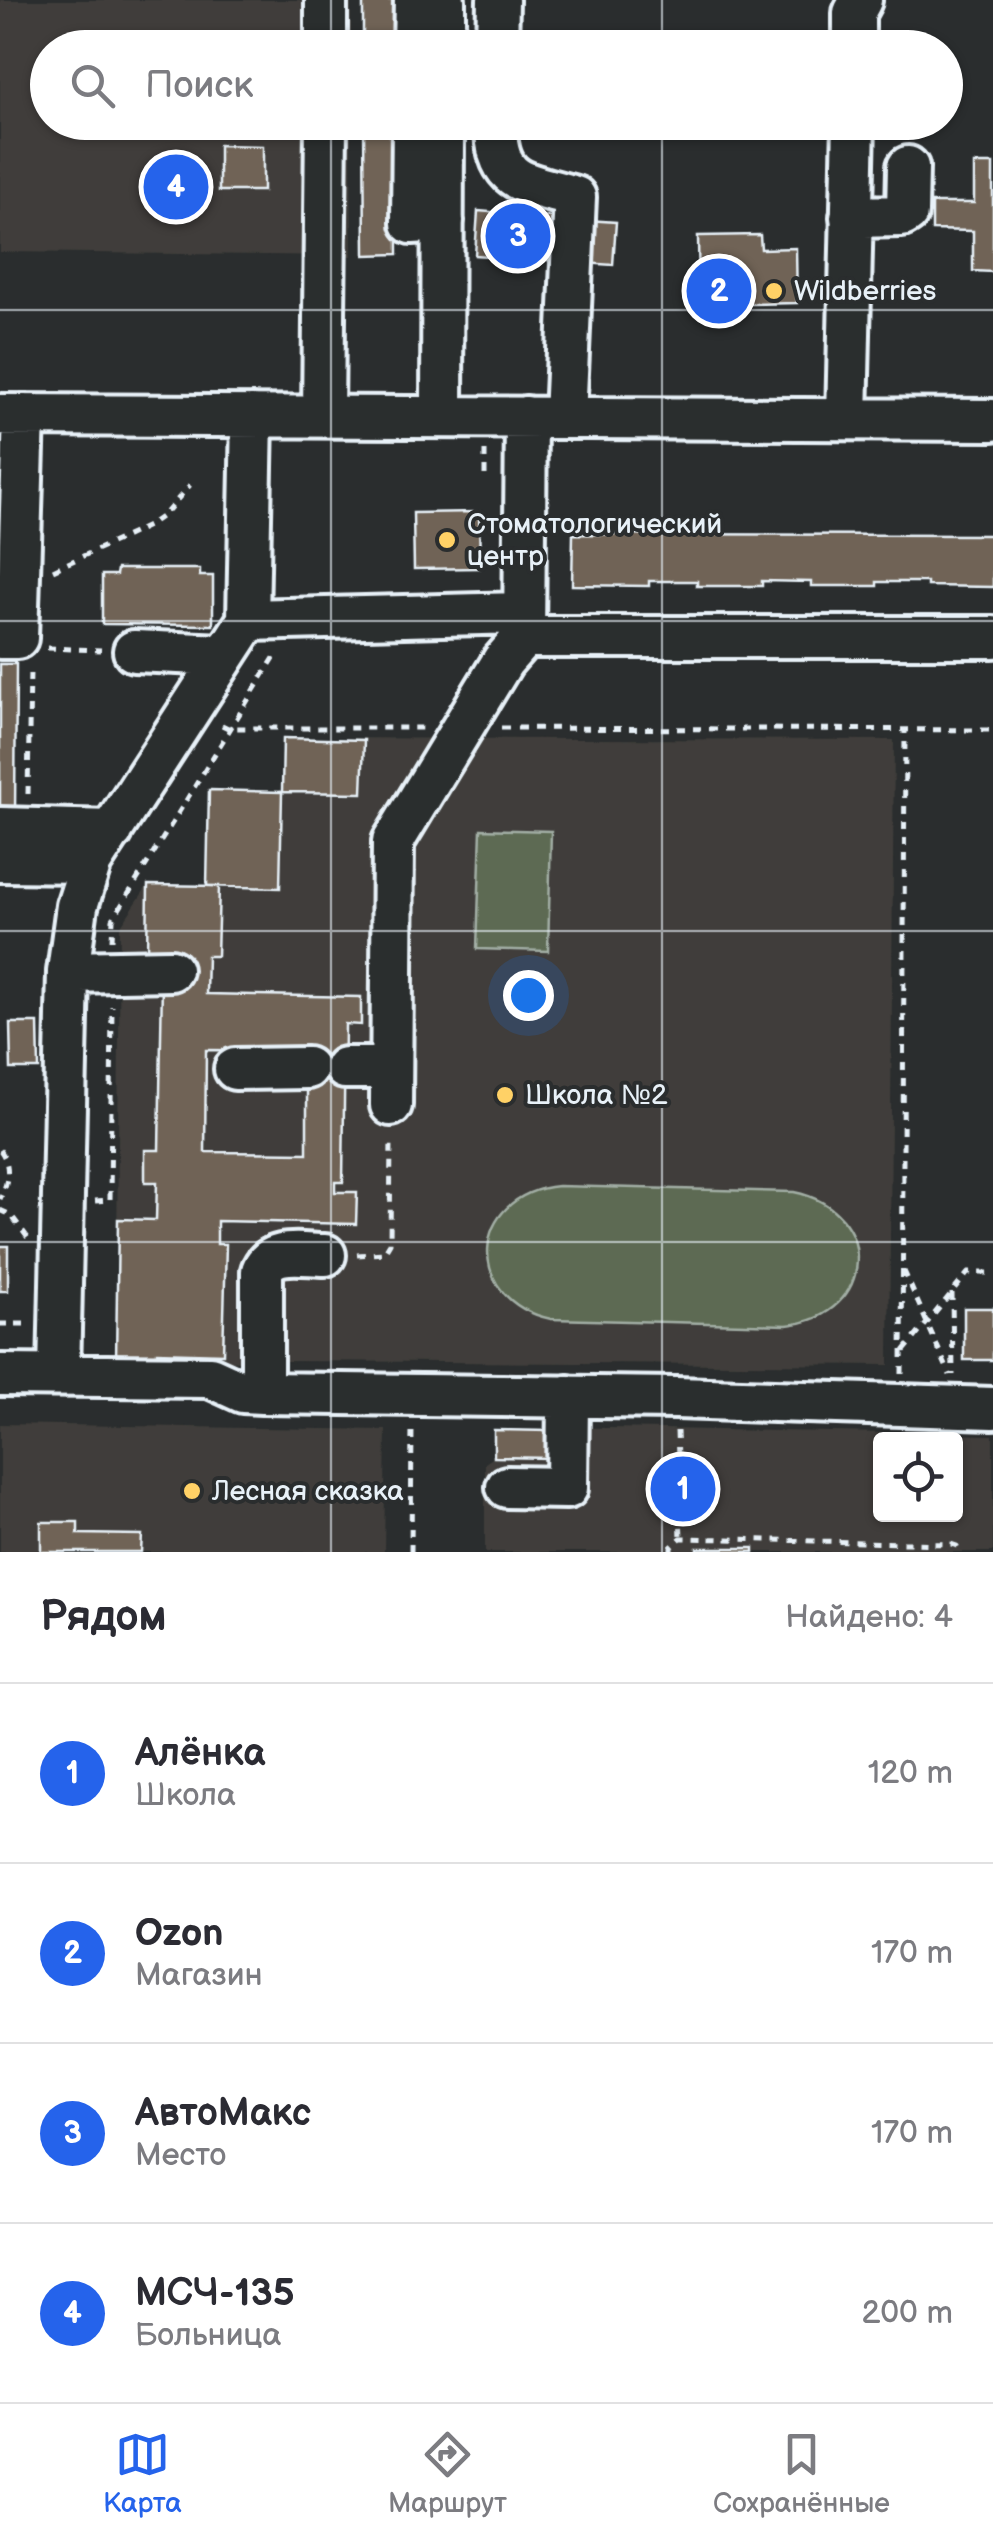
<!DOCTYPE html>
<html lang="ru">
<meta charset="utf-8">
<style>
body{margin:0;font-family:"Balsamiq Sans",sans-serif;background:#f2f2f3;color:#2b2b33}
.controls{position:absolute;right:30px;bottom:30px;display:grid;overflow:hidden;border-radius:10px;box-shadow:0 2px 8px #0004}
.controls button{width:90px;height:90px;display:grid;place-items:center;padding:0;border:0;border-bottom:2px solid #e1e1e2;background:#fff;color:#2b2b33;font:50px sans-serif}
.you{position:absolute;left:528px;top:995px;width:35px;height:35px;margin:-25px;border:8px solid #fff;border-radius:50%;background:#1a73e8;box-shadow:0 0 0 15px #1a73e833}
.badge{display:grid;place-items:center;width:65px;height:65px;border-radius:50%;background:#2563eb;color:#fff;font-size:32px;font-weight:700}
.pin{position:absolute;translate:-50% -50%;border:5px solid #fff;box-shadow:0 2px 10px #0006}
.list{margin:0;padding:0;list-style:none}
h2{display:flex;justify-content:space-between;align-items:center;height:130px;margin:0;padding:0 40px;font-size:42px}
h2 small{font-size:32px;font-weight:400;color:#7c7c81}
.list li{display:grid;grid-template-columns:65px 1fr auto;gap:30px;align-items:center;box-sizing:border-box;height:180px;padding:0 40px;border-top:2px solid #e1e1e2}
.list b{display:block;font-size:38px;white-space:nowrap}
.list p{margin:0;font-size:32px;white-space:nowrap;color:#7c7c81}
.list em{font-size:32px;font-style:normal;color:#7c7c81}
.icon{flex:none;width:55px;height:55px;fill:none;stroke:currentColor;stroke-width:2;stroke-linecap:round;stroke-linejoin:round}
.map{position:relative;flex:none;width:993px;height:1552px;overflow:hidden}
.search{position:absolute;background:#fff;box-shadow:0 2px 8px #0004;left:30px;right:30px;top:30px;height:110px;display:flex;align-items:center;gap:25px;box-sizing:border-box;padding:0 35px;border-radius:55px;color:#7c7c81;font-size:38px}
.sheet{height:850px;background:#fff}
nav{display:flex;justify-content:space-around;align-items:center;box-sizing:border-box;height:140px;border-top:2px solid #e1e1e2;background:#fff;font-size:28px;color:#7c7c81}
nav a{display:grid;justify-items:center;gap:5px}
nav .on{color:#2563eb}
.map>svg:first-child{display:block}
.built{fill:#3f3e3a;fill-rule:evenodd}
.green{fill:#5d6b52;stroke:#a2aea5;stroke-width:2.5}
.building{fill:#706457;stroke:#e8f1f8;stroke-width:2.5;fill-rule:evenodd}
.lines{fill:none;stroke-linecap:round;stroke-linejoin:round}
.minor-casing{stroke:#e8f1f8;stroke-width:48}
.path{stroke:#e8f1f8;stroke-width:5;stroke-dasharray:8 8;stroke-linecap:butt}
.minor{stroke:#2a2d2e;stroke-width:40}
.grid{fill:none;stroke:#e8f1f8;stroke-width:2.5;stroke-opacity:0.55}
.poi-dot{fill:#ffd166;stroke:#2a2d2e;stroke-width:4}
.labels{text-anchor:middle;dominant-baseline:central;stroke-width:8;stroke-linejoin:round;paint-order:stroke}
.poi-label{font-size:28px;fill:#e8f1f8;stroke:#2a2d2e;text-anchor:start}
</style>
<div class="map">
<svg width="993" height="1552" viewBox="0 0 993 1552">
<rect width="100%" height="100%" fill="#2a2d2e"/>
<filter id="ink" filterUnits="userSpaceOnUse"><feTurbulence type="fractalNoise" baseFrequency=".01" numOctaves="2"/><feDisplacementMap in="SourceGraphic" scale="20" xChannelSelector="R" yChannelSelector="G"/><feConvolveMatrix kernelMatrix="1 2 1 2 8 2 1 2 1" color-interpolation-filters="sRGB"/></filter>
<g filter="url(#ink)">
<!-- built -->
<path class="built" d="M 0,0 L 351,0 L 351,47 L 48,48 L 48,122 L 351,123 L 352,256 L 0,252 Z
M 283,738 L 894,740 L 889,1365 L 116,1360 L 120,927 L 148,885 L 207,886 L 209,790 L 281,791 Z
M 0,1424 L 386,1430 L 384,1552 L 0,1552 Z
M 552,1427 L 993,1435 L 993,1552 L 485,1552 L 485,1463 L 494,1457 L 494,1430 L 550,1431 ZM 880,1440 L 956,1440 L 956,1514 L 880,1514 Z"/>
<!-- green -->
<path class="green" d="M 481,829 L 551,831 L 548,951 L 477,949 Z
M 558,1186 L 794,1192 C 881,1210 877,1316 787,1325 L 551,1319 C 464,1301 468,1195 558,1186 Z"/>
<!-- building -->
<path class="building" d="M 363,0 L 396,0 L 397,48 L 363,48 Z
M 364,122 L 397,122 L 398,254 L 365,255 Z
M 219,145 L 263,146 L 263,191 L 219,191 Z
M 974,164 L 993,164 L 993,272 L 973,271 L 973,231 L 932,230 L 932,203 L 974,203 Z
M 478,211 L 562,218 L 559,261 L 475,255 Z
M 587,220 L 616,222 L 613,265 L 584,263 Z
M 760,235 L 761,249 L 796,248 L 797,303 L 699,305 L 698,236 Z
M 479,512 L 480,568 L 414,569 L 413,513 Z
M 573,534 L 993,535 L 993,587 L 927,586 L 927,582 L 877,582 L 877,586 L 811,586 L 811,582 L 762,581 L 762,586 L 697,586 L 697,581 L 649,581 L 649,586 L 572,585 Z
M 117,569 L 200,569 L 200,576 L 213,576 L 213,625 L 102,624 L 102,575 L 116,575 Z
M 0,664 L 16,664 L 15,817 L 0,817 Z
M 283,738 L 364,740 L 362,793 L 282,792 Z
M 209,790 L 282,792 L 280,888 L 207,886 Z
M 148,885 L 219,886 L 217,956 L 207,956 L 206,994 L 361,997 L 361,1025 L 345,1024 L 343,1182 L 335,1182 L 335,1192 L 357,1192 L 356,1224 L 217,1221 L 217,1244 L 226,1244 L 223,1354 L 157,1352 L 157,1361 L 116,1360 L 118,1219 L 156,1220 L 157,1182 L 145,1182 L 145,1150 L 159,1150 L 162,982 L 189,982 L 190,956 L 147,955 ZM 206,1050 L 307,1051 L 307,1153 L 205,1152 Z
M 10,1023 L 38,1023 L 39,1069 L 11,1069 Z
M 0,1246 L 8,1246 L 8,1291 L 0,1291 Z
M 964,1308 L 993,1308 L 993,1360 L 964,1360 Z
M 494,1430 L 550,1431 L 550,1458 L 494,1457 Z
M 41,1522 L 78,1522 L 78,1534 L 142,1535 L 141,1552 L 41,1552 Z
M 697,1548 L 754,1548 L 754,1552 L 697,1552 Z"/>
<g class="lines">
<!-- minor casing -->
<g class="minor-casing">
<path id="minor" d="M 326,0 L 326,48
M 414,48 L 415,0
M 444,48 L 444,0
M 497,48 L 498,0
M 854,48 L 854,13 L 861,0
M 413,122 L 412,223 L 443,221
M 496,122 C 495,185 524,182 575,197 L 565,417
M 851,217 L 902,216 L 907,213 L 908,167
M 0,415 L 993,420
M 323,416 L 326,122
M 442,417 L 443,122
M 526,417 L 524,637 L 993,637
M 847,419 L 854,122
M 248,620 L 524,613
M 0,638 L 17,638 L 24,415
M 134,651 L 223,655
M 0,828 L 112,831
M 0,861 L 91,862
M 68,972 L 171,970
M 345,1068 L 391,1068
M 235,1069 L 307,1068
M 391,1105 L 393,842 L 503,661 L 524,637
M 59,1374 L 68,972 L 77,906 L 91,862 L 248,620 L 252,416
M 0,1375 L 210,1377 L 243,1392 L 262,1393 L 676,1398 L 993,1408
M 262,1393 L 262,1271 C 271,1247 302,1255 325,1255
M 507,1487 L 567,1488 L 568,1396"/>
</g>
<!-- path -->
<path class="path" d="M 485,451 L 485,483
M 53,570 L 148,526 L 165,514 L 190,485
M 47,648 L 101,650
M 222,725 L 228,728 L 425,728
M 501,728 L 993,730
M 28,794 L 30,670
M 112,940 L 113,919 L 277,653
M 0,1150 C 12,1166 8,1182 0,1199
M 95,1201 L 110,1200 L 112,1006
M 0,1210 L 11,1215 L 28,1238
M 357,1255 L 384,1253 L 390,1243 L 391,1138
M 904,1271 L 950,1375
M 952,1293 L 953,1375
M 0,1324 L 27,1324
M 904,1351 L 968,1273 L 993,1273
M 902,1374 L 905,730
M 677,1431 L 681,1538
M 411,1552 L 412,1425
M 671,1552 L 671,1547 L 681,1538 L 951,1544 L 957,1546 L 960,1552"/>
<!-- minor -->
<use href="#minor" class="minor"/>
</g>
</g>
<!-- grid -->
<path class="grid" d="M 331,0 L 331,48M 662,0 L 662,48M 331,122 L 331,1552M 662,122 L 662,1552M 0,310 L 993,310M 0,621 L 993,621M 0,931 L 993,931M 0,1242 L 993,1242"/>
<!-- markers -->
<g class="poi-dot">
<circle cx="774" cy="291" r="10"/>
<circle cx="447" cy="540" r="10"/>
<circle cx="505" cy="1095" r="10"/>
<circle cx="192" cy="1491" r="10"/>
</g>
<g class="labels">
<!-- poi labels -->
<g class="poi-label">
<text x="794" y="291">Wildberries</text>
<text x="467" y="524">Стоматологический<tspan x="467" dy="32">центр</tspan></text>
<text x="525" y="1095">Школа №2</text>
<text x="212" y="1491">Лесная сказка</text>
</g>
</g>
</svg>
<div class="controls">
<button><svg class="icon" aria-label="locate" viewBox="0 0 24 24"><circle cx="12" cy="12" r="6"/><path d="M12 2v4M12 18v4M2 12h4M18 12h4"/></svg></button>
</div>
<div class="you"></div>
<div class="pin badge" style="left:683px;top:1489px">1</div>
<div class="pin badge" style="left:719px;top:291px">2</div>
<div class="pin badge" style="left:518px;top:236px">3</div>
<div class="pin badge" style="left:176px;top:187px">4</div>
<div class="search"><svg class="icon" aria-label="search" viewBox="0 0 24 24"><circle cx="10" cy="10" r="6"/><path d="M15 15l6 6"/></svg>Поиск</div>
</div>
<section class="sheet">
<h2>Рядом<small>Найдено: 4</small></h2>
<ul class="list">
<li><span class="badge">1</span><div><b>Алёнка</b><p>Школа</p></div><em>120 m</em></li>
<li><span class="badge">2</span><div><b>Ozon</b><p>Магазин</p></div><em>170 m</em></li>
<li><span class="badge">3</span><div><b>АвтоМакс</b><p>Место</p></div><em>170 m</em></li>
<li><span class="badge">4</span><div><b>МСЧ-135</b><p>Больница</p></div><em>200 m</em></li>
</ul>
</section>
<nav>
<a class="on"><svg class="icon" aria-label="map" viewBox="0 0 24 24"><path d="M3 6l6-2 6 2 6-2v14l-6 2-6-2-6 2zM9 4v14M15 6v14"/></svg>Карта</a>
<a><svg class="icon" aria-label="directions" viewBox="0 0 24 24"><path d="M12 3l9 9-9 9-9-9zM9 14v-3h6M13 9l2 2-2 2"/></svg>Маршрут</a>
<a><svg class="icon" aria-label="saved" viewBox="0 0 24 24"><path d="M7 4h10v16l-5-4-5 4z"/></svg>Сохранённые</a>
</nav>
